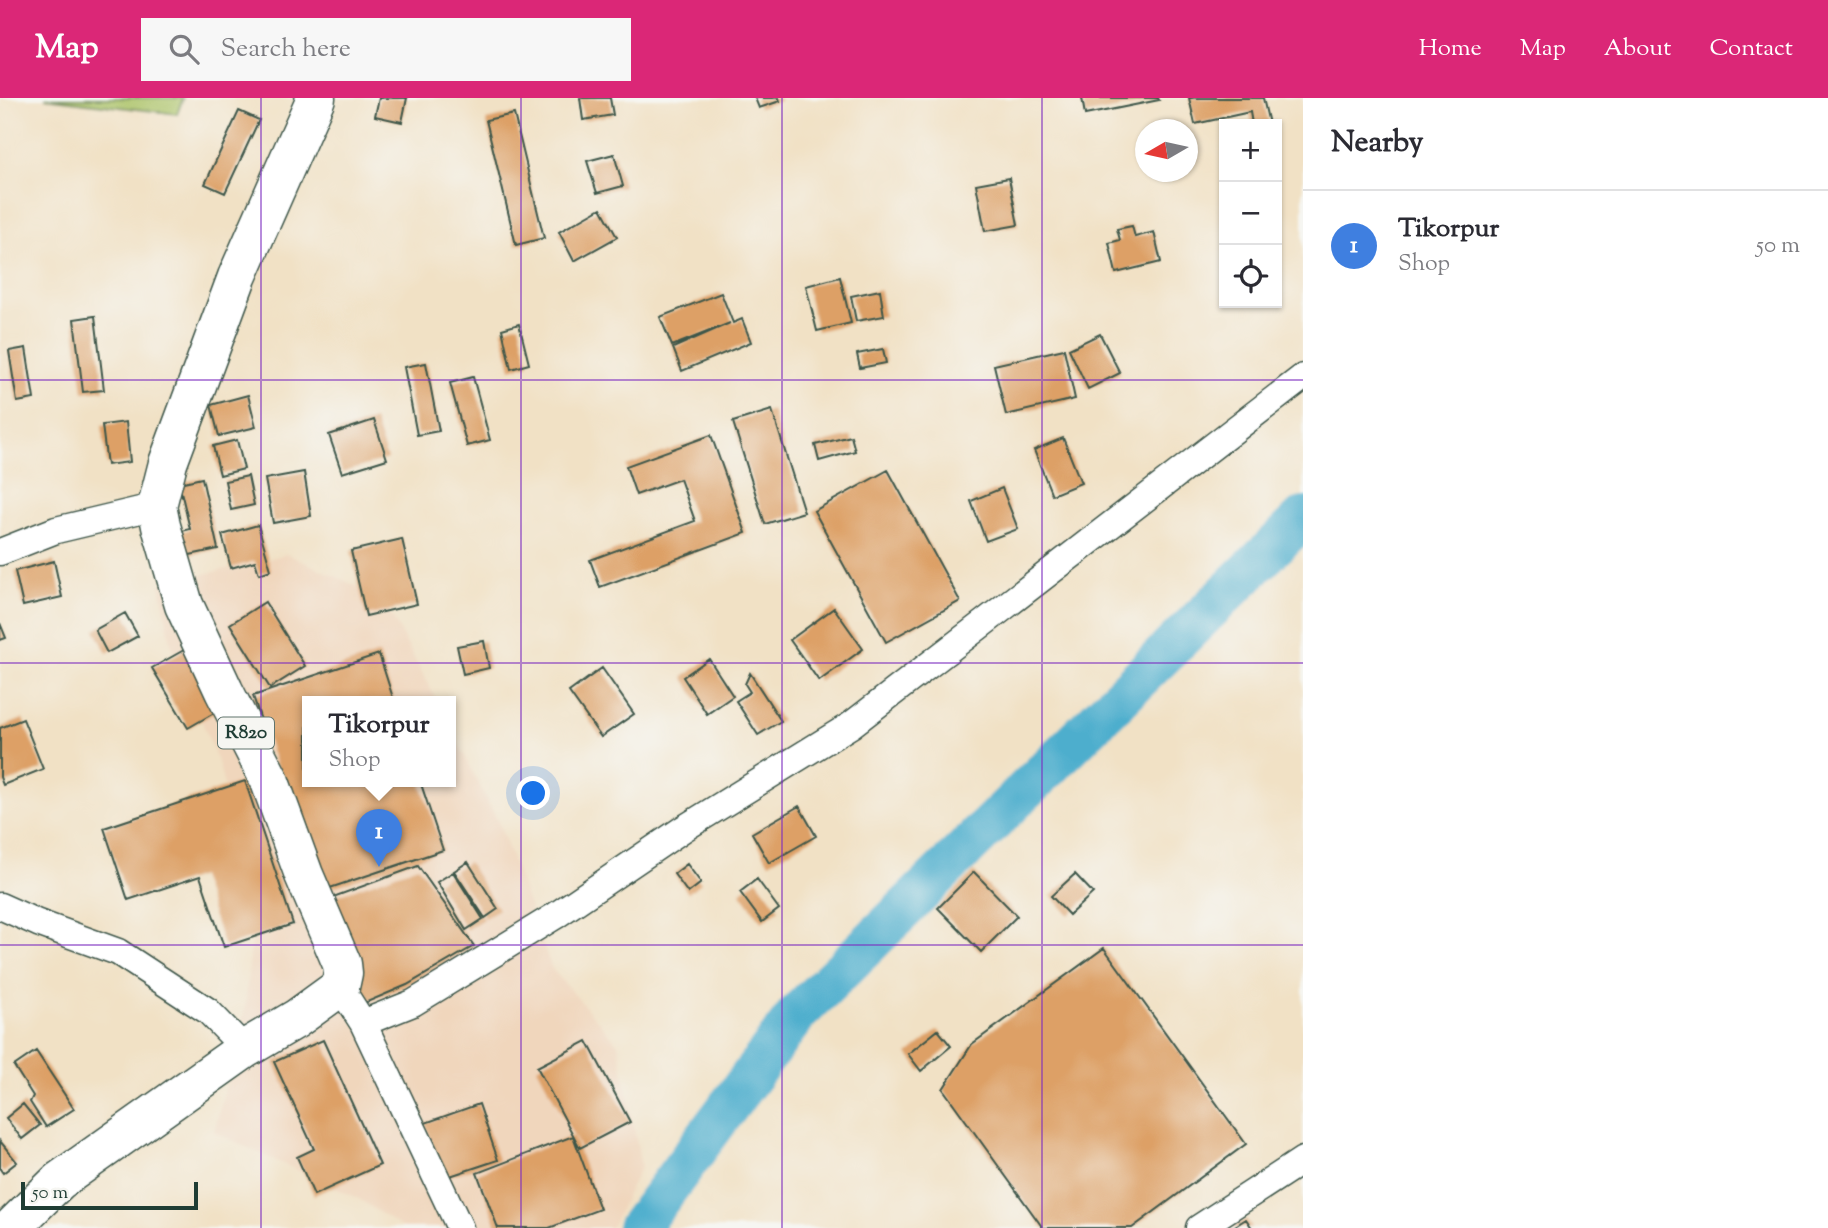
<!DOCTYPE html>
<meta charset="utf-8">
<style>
body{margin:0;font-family:"Sorts Mill Goudy",serif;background:#f7f7f7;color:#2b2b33}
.controls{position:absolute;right:21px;top:21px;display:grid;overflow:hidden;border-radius:0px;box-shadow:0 2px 5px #0004}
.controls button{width:63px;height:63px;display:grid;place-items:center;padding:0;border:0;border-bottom:2px solid #e1e1e2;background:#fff;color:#2b2b33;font:35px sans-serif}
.compass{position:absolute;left:1135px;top:21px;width:63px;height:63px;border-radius:50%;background:#fff;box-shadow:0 2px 5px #0004;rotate:261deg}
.scale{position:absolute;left:21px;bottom:18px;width:177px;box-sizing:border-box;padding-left:7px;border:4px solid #1f3d34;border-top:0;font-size:19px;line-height:24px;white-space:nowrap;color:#1f3d34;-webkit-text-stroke:5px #f6f6f2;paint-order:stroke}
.you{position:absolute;left:534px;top:696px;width:24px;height:24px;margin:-18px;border:5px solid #fff;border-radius:50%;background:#1a73e8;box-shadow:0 0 0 10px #1a73e833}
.badge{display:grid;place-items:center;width:46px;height:46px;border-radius:50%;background:#db2777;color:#fff;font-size:23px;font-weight:700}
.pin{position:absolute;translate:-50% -58px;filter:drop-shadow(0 2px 4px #0008)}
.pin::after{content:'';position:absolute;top:37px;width:24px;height:21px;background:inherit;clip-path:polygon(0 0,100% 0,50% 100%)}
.popup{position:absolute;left:302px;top:598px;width:154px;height:91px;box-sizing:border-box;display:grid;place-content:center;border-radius:0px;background:#fff;filter:drop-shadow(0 2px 5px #0005);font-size:23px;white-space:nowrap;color:#7c7c81}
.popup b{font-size:26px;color:#2b2b33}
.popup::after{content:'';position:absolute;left:50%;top:100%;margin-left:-14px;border:14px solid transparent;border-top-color:#fff}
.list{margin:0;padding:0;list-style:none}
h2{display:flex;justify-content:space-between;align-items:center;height:91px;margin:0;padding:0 28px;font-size:30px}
h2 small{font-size:23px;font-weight:400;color:#7c7c81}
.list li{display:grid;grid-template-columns:46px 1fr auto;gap:21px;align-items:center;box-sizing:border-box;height:112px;padding:0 28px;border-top:2px solid #e1e1e2}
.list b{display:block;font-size:26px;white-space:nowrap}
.list p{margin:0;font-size:23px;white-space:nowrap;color:#7c7c81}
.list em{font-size:23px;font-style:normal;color:#7c7c81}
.icon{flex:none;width:38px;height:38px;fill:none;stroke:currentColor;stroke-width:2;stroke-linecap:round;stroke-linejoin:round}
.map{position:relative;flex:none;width:1303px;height:1130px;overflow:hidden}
header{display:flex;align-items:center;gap:42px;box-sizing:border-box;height:98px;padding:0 35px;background:#db2777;color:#fff}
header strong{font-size:33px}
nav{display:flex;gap:38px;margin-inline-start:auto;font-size:24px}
.search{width:490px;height:63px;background:#f7f7f7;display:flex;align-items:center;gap:18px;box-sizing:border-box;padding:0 24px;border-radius:0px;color:#7c7c81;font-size:26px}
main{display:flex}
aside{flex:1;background:#fff}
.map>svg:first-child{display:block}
.built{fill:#f0d6bc}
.green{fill:#acc367;stroke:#66804e;stroke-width:2}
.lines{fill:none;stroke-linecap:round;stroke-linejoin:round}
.river{stroke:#4eaecd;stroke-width:42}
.building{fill:#dda066}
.street-casing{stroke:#3e564a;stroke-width:29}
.primary-casing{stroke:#3e564a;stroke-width:41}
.street{stroke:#fff;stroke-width:26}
.primary{stroke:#fff;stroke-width:38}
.grid{fill:none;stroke:#7b2cbf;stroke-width:2;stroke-opacity:0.55}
.labels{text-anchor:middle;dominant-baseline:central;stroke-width:7;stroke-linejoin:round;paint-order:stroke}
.shield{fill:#f6f6f2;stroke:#60746d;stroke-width:2}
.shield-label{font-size:19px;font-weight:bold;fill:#1f3d34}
</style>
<header>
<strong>Map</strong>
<div class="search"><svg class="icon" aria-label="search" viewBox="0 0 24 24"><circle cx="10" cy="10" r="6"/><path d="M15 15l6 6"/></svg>Search here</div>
<nav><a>Home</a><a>Map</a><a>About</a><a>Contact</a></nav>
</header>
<main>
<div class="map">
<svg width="1303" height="1130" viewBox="0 0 1303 1130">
<rect width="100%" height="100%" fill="#f6f6f2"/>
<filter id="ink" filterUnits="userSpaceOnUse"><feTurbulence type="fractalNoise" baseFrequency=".0143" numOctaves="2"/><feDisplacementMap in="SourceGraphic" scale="14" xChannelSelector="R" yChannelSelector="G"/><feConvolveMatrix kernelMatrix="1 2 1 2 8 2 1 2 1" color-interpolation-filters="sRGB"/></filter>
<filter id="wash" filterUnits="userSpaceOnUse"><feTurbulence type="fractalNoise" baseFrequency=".00686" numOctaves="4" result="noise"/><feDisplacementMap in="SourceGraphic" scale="28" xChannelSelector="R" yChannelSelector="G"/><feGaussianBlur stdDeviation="1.57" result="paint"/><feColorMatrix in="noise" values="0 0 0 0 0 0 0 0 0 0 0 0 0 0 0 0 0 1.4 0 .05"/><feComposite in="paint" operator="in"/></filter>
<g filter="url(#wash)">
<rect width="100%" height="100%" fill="#f1e1c5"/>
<!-- built -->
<path class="built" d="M 287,456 L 382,500 L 437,603 L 307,603 L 307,683 L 451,683 L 451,631 L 500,728 L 552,871 L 618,946 L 641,1068 L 611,1130 L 403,1130 L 359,1101 L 214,1034 L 245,912 L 254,810 L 219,667 L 171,545 L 160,487 Z"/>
<!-- green -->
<path class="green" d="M 45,0 L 183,0 L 177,16 Z"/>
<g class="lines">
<!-- river -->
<path class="river" d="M 638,1130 L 797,916 L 1303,420"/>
</g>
<g id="blocks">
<!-- building -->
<path class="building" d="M 379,0 L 407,0 L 402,24 L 375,18 Z
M 580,0 L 610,0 L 613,17 L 583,22 Z
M 755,0 L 779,0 L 780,3 L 759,10 Z
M 1082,0 L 1158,0 L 1159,2 L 1085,17 Z
M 1189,0 L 1263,0 L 1269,26 L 1252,26 L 1250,14 L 1195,26 Z
M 239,13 L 259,22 L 225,95 L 205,86 Z
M 514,16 L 544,140 L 516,147 L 486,22 Z
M 614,56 L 623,88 L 597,95 L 587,63 Z
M 1009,80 L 1018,127 L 985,133 L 976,86 Z
M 601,110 L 617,139 L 574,163 L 559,134 Z
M 1132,128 L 1135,139 L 1154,134 L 1161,164 L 1116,175 L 1109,145 L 1120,142 L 1117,131 Z
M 840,179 L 851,225 L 817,233 L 806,188 Z
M 880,192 L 884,218 L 856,223 L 851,198 Z
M 721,195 L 733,225 L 742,221 L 751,244 L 682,273 L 673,250 L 730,225 L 672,248 L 660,219 Z
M 95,218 L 104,292 L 83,294 L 74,221 Z
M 519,226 L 529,266 L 511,271 L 502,231 Z
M 1100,236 L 1120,275 L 1088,291 L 1069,251 Z
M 26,250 L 34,301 L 17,304 L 9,253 Z
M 883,251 L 886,265 L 860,270 L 857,256 Z
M 1064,251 L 1075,301 L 1006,317 L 994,267 Z
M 426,265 L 439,333 L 417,337 L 404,269 Z
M 473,279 L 490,342 L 467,348 L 450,285 Z
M 248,297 L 256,329 L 219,338 L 211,307 Z
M 772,312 L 804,414 L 765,426 L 733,324 Z
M 374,322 L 387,361 L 342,375 L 329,337 Z
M 126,324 L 130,364 L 107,367 L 102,327 Z
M 711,337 L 746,435 L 600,489 L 590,462 L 695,423 L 680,381 L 636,397 L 626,368 Z
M 851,338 L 855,353 L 819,363 L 815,347 Z
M 1063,340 L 1081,385 L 1052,397 L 1034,352 Z
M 237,342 L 244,371 L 220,377 L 213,348 Z
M 888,372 L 960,503 L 886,544 L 814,413 Z
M 304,374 L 311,418 L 273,425 L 265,381 Z
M 248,378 L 254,407 L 231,412 L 225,383 Z
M 202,380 L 218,451 L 171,461 L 166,437 L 190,431 L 179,385 Z
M 1002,390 L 1018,431 L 986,443 L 971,403 Z
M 258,427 L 271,472 L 259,476 L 255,463 L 231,470 L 222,437 Z
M 402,441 L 417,506 L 366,518 L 351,453 Z
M 54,463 L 62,499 L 23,508 L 15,473 Z
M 265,504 L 305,568 L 270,590 L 230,526 Z
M 834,510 L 863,551 L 819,583 L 790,542 Z
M 125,515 L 138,538 L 107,555 L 95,532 Z
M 0,525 L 6,540 L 0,542 Z
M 484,543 L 489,570 L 463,576 L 457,548 Z
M 191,548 L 226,608 L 188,630 L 152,570 Z
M 379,556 L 394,603 L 307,603 L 307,683 L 420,683 L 443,752 L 318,794 L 253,598 Z
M 709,561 L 733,598 L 707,616 L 683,579 Z
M 602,570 L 634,616 L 601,639 L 569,594 Z
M 750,575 L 781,623 L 758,637 L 736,603 L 750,594 L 745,586 Z
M 23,621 L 43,671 L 3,687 L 0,679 L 0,630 Z
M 245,683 L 293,826 L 224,849 L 200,778 L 128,802 L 104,730 Z
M 799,708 L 816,738 L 769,765 L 752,735 Z
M 468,764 L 498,811 L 485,820 L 454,773 Z
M 687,766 L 701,785 L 688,795 L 674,776 Z
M 418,768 L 474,848 L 407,887 L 360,907 L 322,803 Z
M 453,774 L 483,821 L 466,832 L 437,784 Z
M 974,774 L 1017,818 L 981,854 L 938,810 Z
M 1075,776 L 1093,795 L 1069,817 L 1051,798 Z
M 757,781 L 779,811 L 762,824 L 740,794 Z
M 1104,850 L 1246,1046 L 1132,1130 L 1043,1130 L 943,991 L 972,946 Z
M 938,932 L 951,948 L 921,973 L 908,956 Z
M 323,942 L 380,1067 L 314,1097 L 297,1059 L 314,1051 L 274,964 Z
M 587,943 L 630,1024 L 580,1050 L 537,969 Z
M 36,953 L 74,1011 L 46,1029 L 30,1004 L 33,998 L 14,968 Z
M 23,1006 L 40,1027 L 22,1041 L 6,1020 Z
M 479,1006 L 498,1062 L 444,1080 L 425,1025 Z
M 573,1038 L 600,1111 L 549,1130 L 498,1130 L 477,1075 Z
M 0,1043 L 17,1064 L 3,1075 L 0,1071 Z
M 1246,1121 L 1252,1130 L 1232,1130 Z"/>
</g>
</g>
<g filter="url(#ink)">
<use href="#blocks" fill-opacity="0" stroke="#3e564a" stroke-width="2"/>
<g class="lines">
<!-- street casing -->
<g class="street-casing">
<path id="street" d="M 0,454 L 56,432 L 157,408
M 0,808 L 38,825 L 118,854 L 208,913 L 245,951
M 340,889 L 363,925 L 460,1130
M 363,925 L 413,905 L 555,818 L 683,731 L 851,627 L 1303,279
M 1199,1130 L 1303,1062"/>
</g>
<!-- primary casing -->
<g class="primary-casing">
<path id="primary" d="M 11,1130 L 59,1083 L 245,951 L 296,921 L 340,889 L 343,875 L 342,866 L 304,777 L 269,681 L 224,593 L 184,507 L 161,428 L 157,408 L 168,365 L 237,179 L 316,0"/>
</g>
<!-- street -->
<use href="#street" class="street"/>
<!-- primary -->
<use href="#primary" class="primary"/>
</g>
</g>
<!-- grid -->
<path class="grid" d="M 261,0 L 261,1130M 521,0 L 521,1130M 782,0 L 782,1130M 1042,0 L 1042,1130M 0,282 L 1303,282M 0,565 L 1303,565M 0,847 L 1303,847"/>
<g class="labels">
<!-- shield labels -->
<rect class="shield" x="218" y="619.5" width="56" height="31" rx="5"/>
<g class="shield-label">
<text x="246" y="635">R820</text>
</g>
</g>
</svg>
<div class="controls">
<button>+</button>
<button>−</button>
<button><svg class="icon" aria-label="locate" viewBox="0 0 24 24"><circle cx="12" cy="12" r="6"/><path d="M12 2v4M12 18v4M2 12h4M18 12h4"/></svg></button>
</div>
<svg class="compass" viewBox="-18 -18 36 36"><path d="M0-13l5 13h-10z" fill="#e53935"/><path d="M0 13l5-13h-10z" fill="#7c7c81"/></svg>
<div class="scale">50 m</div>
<div class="you"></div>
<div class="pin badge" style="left:379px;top:769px;background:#3f7fe0">1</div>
<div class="popup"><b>Tikorpur</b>Shop</div>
</div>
<aside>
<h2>Nearby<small></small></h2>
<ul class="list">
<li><span class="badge" style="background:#3f7fe0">1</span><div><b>Tikorpur</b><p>Shop</p></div><em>50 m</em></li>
</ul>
</aside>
</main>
